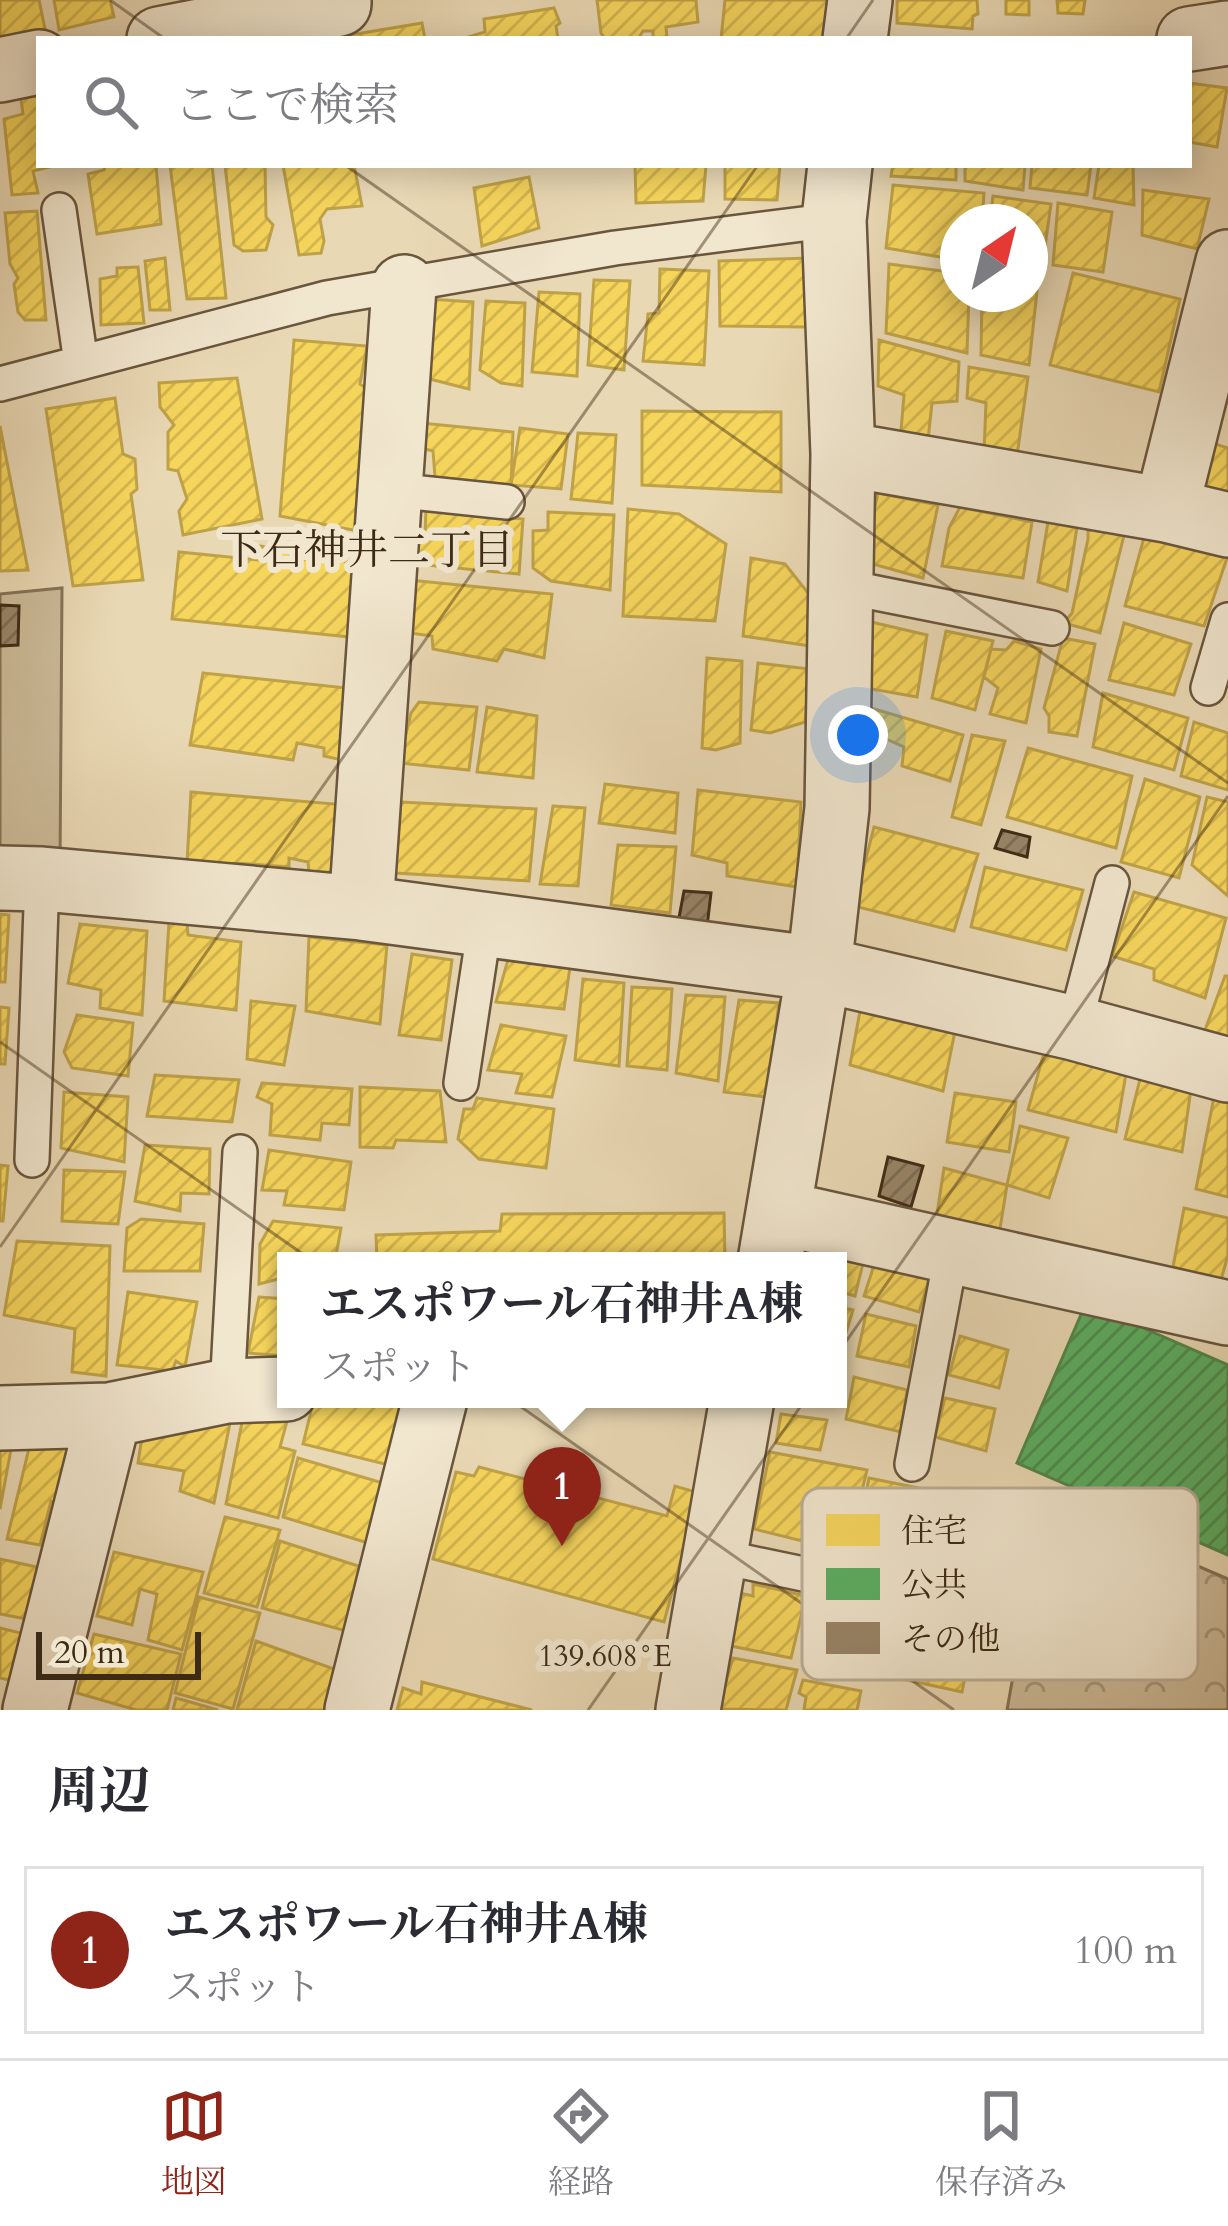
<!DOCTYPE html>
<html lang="ja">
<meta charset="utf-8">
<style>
body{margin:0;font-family:Cardo,"Noto Serif JP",serif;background:#f2f2f3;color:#2b2b33}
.compass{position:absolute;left:940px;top:204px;width:108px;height:108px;border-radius:50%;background:#fff;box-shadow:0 6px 30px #0003;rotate:35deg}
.scale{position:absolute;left:36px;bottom:30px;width:165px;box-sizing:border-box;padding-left:12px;border:6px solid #3e2b15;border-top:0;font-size:33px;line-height:42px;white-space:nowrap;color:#3e2b15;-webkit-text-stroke:9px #f1e6ce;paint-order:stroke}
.you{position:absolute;left:858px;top:735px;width:42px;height:42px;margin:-30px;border:9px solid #fff;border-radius:50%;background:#1a73e8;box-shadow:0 0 0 18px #1a73e833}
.badge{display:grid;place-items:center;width:78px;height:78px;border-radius:50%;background:#8f2418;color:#fff;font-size:39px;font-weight:700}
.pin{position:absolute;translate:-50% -99px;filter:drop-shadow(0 3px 6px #0008)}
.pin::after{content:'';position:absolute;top:63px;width:42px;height:36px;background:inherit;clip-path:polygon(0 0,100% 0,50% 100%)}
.popup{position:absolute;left:277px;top:1252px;width:570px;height:156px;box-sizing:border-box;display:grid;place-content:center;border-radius:0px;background:#fff;filter:drop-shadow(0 3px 9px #0005);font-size:39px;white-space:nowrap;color:#7c7c81}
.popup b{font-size:45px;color:#2b2b33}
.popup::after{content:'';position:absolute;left:50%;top:100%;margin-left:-24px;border:24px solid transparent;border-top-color:#fff}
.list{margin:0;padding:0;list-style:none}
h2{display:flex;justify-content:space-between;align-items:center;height:156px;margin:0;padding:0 48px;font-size:51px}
h2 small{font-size:39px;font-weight:400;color:#7c7c81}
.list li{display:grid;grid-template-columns:78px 1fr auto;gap:36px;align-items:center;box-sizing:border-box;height:168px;margin:0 24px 24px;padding:0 24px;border:3px solid #e1e1e2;border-radius:0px}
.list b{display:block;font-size:45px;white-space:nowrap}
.list p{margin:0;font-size:39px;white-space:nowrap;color:#7c7c81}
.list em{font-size:39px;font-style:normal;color:#7c7c81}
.icon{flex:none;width:66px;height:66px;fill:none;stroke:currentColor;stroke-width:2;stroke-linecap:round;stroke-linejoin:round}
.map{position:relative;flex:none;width:1228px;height:1710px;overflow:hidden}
.search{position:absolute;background:#fff;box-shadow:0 6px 30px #0003;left:36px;right:36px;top:36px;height:132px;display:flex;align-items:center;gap:30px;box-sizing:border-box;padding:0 42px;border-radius:0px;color:#7c7c81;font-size:45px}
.sheet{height:348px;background:#fff}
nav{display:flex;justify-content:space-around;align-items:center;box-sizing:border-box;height:168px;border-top:3px solid #e1e1e2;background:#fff;font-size:33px;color:#7c7c81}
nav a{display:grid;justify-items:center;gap:6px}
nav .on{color:#8f2418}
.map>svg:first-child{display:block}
.park{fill:url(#park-crowns);stroke:#857357;stroke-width:3}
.garden{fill:#cb9;stroke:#857357;stroke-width:3}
.homes{fill:url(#homes-hatch);stroke:#bfa247;stroke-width:3}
.public{fill:url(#public-hatch);stroke:#52874a;stroke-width:3}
.building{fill:url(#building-hatch);stroke:#3e2b15;stroke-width:3}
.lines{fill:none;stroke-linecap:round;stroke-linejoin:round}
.lane-casing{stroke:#69563d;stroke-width:38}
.street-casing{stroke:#69563d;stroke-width:68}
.lane{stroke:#f1e6ce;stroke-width:33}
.street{stroke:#f1e6ce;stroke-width:63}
.ticks{fill:none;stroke:#3e2b15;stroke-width:3;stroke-opacity:0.45}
.labels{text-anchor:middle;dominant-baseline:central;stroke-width:12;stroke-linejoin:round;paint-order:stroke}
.neighbourhood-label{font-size:42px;fill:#3e2b15;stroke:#f1e6ce}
.key{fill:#f1e6ce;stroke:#bbae96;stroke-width:3}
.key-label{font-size:33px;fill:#3e2b15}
.ticks-label{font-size:30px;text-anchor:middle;fill:#3e2b15;stroke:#f1e6ce;stroke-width:12;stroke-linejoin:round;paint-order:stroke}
</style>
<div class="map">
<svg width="1228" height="1710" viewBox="0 0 1228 1710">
<defs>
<pattern id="park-crowns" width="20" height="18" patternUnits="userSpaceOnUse" patternTransform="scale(3)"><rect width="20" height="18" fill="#cb9"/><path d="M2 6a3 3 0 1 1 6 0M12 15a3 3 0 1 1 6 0" fill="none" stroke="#a7987c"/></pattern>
<pattern id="homes-hatch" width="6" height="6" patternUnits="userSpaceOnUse" patternTransform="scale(3)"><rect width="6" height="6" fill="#f6d55c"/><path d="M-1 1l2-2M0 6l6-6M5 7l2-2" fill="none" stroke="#d4b74f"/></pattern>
<pattern id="public-hatch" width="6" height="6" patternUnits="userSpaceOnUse" patternTransform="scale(3)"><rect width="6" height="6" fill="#5aae61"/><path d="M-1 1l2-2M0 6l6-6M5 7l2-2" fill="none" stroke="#4c8e4f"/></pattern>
<pattern id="building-hatch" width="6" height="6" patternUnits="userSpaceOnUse" patternTransform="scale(3)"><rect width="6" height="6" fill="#978568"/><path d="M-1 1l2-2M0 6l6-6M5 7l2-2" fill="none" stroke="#7d6d54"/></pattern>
</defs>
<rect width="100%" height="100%" fill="#e9d8b4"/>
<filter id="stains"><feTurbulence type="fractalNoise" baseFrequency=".00167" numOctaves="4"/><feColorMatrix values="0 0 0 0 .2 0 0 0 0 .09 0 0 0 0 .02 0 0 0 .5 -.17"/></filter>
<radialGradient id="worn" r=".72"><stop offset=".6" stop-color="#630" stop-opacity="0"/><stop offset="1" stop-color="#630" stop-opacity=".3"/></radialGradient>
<!-- park -->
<path class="park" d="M 1088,1519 L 1228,1579 L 1228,1710 L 1007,1710 L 1031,1575 L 1073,1578 Z"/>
<!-- garden -->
<path class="garden" d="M 62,588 L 60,866 L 0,866 L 0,594 Z"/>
<!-- homes -->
<path class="homes" d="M 0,0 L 39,0 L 45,29 L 0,39 Z
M 54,0 L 110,0 L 114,17 L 59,30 Z
M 597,0 L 696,0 L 698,22 L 666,27 L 667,37 L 653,38 L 653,31 L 643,31 L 638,39 L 605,39 L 601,33 Z
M 725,0 L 838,0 L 831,39 L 721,39 Z
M 897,0 L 977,0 L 978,14 L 973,16 L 972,29 L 897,23 Z
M 1006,0 L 1029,0 L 1029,15 L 1006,14 Z
M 1057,0 L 1085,0 L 1083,14 L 1058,13 Z
M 554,8 L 560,23 L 556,26 L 558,39 L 462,39 L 485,32 L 484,19 Z
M 422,23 L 425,39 L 350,39 L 350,35 Z
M 1189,83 L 1227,88 L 1217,147 L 1189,142 Z
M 39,88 L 39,165 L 53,166 L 33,171 L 38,193 L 12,195 L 4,119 L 23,114 L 20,92 Z
M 106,165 L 156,165 L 161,224 L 97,234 L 88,174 L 104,170 Z
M 170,165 L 212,165 L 226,298 L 187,299 Z
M 225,165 L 265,165 L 266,217 L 273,225 L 266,250 L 243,251 L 234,245 Z
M 283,165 L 354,165 L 362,206 L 327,209 L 320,219 L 324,241 L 321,253 L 299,255 Z
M 635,165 L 706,165 L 703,201 L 636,203 Z
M 725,165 L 780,165 L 777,200 L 725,199 Z
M 893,165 L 956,165 L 956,180 L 891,176 Z
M 965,165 L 1025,165 L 1023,190 L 965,181 Z
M 1032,165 L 1091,165 L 1087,195 L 1030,188 Z
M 1099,165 L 1133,165 L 1134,205 L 1094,198 Z
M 529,177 L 539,228 L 482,246 L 474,188 Z
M 893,185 L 984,193 L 982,222 L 958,222 L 958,260 L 886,248 Z
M 1143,190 L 1209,199 L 1197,249 L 1142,235 Z
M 993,196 L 1051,204 L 1040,281 L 1030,280 L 1030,222 L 990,222 Z
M 1058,203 L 1112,212 L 1103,272 L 1053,265 Z
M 37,211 L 46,320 L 25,320 L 18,312 L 14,284 L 18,278 L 10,264 L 5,213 Z
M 165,258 L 170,310 L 150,310 L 145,261 Z
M 808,258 L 806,327 L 720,326 L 719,261 Z
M 889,264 L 958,273 L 958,294 L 969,294 L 967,353 L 886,333 Z
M 138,267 L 144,323 L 101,325 L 100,279 L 117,276 L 117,268 Z
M 660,269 L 709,271 L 704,365 L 643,361 L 648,314 L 659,313 Z
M 1073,273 L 1180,299 L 1159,392 L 1050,365 Z
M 594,280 L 630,281 L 624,370 L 588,365 Z
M 1030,290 L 1037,291 L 1029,365 L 981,355 L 982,294 L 1030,294 Z
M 539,292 L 580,294 L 577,376 L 532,372 Z
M 429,299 L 473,302 L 469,389 L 426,378 Z
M 486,301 L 525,303 L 522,386 L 501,383 L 480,370 Z
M 294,340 L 367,346 L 360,384 L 369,390 L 370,416 L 362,431 L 358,531 L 280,516 Z
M 879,340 L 959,362 L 957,401 L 932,403 L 928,440 L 901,431 L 904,395 L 878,386 Z
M 969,367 L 1028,377 L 1016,463 L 984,452 L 986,403 L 967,398 Z
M 237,378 L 262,519 L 183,535 L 179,511 L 187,499 L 178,471 L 168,469 L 168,432 L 174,425 L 160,407 L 159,383 Z
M 115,398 L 123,454 L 135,459 L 137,489 L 131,494 L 143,580 L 73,586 L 46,409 Z
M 642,411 L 781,412 L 781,492 L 642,485 Z
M 421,423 L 513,432 L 511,485 L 435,477 L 433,451 L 421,448 Z
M 0,426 L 28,570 L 0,571 Z
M 520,428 L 568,434 L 561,489 L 511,485 Z
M 578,433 L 616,435 L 612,503 L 571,499 Z
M 1212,443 L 1228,448 L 1228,501 L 1207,489 L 1201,477 Z
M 878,493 L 938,505 L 923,578 L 862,561 Z
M 960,507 L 1032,522 L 1023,578 L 942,566 L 949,528 Z
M 426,509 L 523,519 L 519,574 L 415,564 L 415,531 L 425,534 Z
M 628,509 L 679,514 L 726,544 L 715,621 L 623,616 Z
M 548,512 L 614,515 L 610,590 L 551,581 L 533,568 L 533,531 L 548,530 Z
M 1048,522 L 1077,527 L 1067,591 L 1038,582 Z
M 1088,523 L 1125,531 L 1100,633 L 1064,623 L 1072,613 L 1088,539 Z
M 1145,534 L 1227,558 L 1204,626 L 1125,606 Z
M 260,546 L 364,565 L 360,638 L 172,619 L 179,552 L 259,560 Z
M 751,558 L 785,564 L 812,598 L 810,646 L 743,636 Z
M 409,580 L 552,594 L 544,658 L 504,649 L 497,661 L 433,649 L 432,636 L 410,633 Z
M 867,621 L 927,635 L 917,697 L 866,688 Z
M 1124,623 L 1191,644 L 1174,695 L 1109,680 Z
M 946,631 L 993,641 L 975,710 L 932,698 Z
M 1063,638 L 1095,644 L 1077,736 L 1049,732 L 1049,716 L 1044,708 Z
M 1014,641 L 1041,649 L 1026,723 L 990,714 L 998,688 L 984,677 L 991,649 L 1006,650 Z
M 707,658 L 742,661 L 740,743 L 716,750 L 702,748 Z
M 758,663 L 810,669 L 805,722 L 770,733 L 751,730 Z
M 203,673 L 347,688 L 342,760 L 324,756 L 324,748 L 297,743 L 293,760 L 190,745 Z
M 1103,693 L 1188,718 L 1174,770 L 1093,747 Z
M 419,702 L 477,707 L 469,770 L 399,763 L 411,713 Z
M 864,706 L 963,735 L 950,781 L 902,766 L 904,747 L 859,727 Z
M 487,707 L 537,716 L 533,778 L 477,772 Z
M 1194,722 L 1228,733 L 1228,790 L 1181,776 Z
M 972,735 L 1005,741 L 981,825 L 952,817 Z
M 1028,748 L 1132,776 L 1116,848 L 1007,817 Z
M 1145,779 L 1200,797 L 1179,878 L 1121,862 Z
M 605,784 L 678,793 L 675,833 L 599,823 Z
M 698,790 L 801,802 L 797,887 L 727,876 L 727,863 L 692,855 Z
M 191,792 L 347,805 L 341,861 L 328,873 L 309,873 L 308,862 L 289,858 L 289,867 L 236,863 L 212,867 L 187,863 Z
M 1207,797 L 1228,802 L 1228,896 L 1192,865 Z
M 401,802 L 536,809 L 529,881 L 395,873 Z
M 553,806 L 585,808 L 578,886 L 540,884 Z
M 874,827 L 978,854 L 954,931 L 854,906 Z
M 618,845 L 676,847 L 670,913 L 611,905 Z
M 985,867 L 1083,890 L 1066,950 L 971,927 Z
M 1134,892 L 1226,918 L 1205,998 L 1154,980 L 1154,969 L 1112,956 Z
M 0,914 L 9,915 L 5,982 L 0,982 Z
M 169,922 L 187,923 L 188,935 L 241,942 L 236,1010 L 164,1001 Z
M 80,924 L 147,931 L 142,1015 L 100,1008 L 101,990 L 68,983 Z
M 309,937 L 387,945 L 380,1024 L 306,1011 Z
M 412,954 L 452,960 L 441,1040 L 399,1035 Z
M 509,956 L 570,967 L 564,1009 L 496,1002 Z
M 1225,976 L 1228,976 L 1228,1036 L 1205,1030 Z
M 583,979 L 624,983 L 619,1066 L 575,1060 Z
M 632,987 L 672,989 L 667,1070 L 627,1066 Z
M 686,995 L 725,997 L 718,1081 L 676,1073 Z
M 739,1000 L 779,1003 L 767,1097 L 724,1092 Z
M 251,1001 L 295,1006 L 284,1065 L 247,1059 Z
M 0,1007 L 9,1008 L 5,1064 L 0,1064 Z
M 860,1011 L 955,1031 L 943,1091 L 850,1065 Z
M 77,1015 L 133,1023 L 128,1076 L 72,1068 L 64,1052 Z
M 501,1025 L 566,1036 L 552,1097 L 516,1093 L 522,1074 L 488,1070 Z
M 1045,1049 L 1127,1068 L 1116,1132 L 1028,1110 Z
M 155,1075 L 239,1080 L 232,1122 L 147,1116 Z
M 1141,1075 L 1191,1089 L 1182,1152 L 1125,1139 Z
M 262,1083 L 352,1089 L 349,1125 L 322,1123 L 320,1140 L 270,1135 L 272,1104 L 257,1097 Z
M 360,1087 L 440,1091 L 446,1142 L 396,1140 L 393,1148 L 360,1147 Z
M 64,1092 L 128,1097 L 124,1162 L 61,1148 Z
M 1215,1092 L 1228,1096 L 1228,1197 L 1196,1189 Z
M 955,1093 L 1016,1102 L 1009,1152 L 947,1142 Z
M 477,1098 L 554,1109 L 546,1168 L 479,1159 L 458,1139 L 464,1109 L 473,1109 Z
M 1020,1126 L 1068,1138 L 1049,1198 L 1007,1185 Z
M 145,1145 L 210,1149 L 209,1194 L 181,1193 L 180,1211 L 135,1201 Z
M 269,1150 L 351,1162 L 344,1210 L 284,1205 L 287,1191 L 262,1190 Z
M 0,1165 L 8,1166 L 3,1221 L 0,1221 Z
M 944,1168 L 1007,1185 L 999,1235 L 937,1214 Z
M 64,1170 L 125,1172 L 118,1224 L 62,1221 Z
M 1184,1208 L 1228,1218 L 1228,1255 L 1221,1280 L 1173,1267 Z
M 724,1213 L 725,1261 L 377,1261 L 376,1235 L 500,1231 L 502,1214 Z
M 141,1219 L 204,1224 L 200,1271 L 124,1271 L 127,1228 Z
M 273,1221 L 341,1228 L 335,1261 L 286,1261 L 286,1277 L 259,1284 L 260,1244 Z
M 17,1241 L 110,1246 L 106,1376 L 72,1372 L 75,1329 L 4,1315 Z
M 808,1246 L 865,1255 L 855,1296 L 838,1291 L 838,1261 L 805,1261 Z
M 876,1259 L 931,1273 L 919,1312 L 864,1296 Z
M 128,1292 L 197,1302 L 185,1367 L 176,1361 L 172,1371 L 117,1365 Z
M 259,1297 L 286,1299 L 285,1356 L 248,1353 Z
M 838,1307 L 853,1310 L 840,1352 L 838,1352 Z
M 866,1314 L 916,1326 L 909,1367 L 857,1356 Z
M 960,1336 L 1008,1350 L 999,1388 L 949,1375 Z
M 854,1377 L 907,1390 L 901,1432 L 846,1419 Z
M 945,1398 L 995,1409 L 986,1451 L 935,1437 Z
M 314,1399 L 413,1408 L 393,1466 L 303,1444 Z
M 245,1407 L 289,1414 L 280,1447 L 295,1451 L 278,1518 L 226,1504 Z
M 233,1408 L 214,1503 L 180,1491 L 184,1471 L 138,1463 L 143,1430 Z
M 781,1414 L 827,1420 L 820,1450 L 776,1443 Z
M 32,1436 L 76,1445 L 66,1507 L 51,1501 L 40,1545 L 7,1539 Z
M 0,1443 L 12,1444 L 0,1509 Z
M 770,1452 L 867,1470 L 847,1552 L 754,1529 Z
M 298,1458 L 393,1486 L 378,1546 L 283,1517 Z
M 479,1467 L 667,1516 L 675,1486 L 699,1493 L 664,1622 L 433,1559 L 456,1472 L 474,1476 Z
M 869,1478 L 938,1492 L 922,1570 L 854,1555 Z
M 945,1495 L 995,1506 L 982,1580 L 927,1573 Z
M 225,1517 L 280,1530 L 257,1607 L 204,1593 Z
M 280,1541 L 374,1571 L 357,1634 L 262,1608 Z
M 114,1552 L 203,1572 L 182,1650 L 148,1640 L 157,1594 L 140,1589 L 132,1625 L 97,1616 Z
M 0,1559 L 50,1570 L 37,1621 L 0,1614 Z
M 753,1584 L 806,1596 L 791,1658 L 731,1646 L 740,1593 L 753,1596 Z
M 199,1597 L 260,1613 L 233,1709 L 175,1693 Z
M 817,1603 L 859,1612 L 853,1669 L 804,1657 Z
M 897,1623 L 973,1638 L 962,1692 L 884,1675 Z
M 0,1628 L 29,1635 L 18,1682 L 0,1678 Z
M 94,1634 L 181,1654 L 167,1710 L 136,1710 L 77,1693 Z
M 256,1641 L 345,1673 L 335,1710 L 237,1710 Z
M 733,1658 L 797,1670 L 786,1710 L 718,1709 Z
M 803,1680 L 861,1691 L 857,1710 L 804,1710 L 806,1697 L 799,1693 Z
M 422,1682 L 532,1710 L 397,1710 L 403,1688 L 421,1694 Z
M 176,1698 L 218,1710 L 173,1710 Z"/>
<!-- public -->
<path class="public" d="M 1086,1303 L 1228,1365 L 1228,1555 L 1017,1463 Z"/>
<!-- building -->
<path class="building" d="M 0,605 L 19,606 L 18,645 L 0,646 Z
M 1002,830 L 1030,837 L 1027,857 L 995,848 Z
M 684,891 L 711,893 L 707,927 L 678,923 Z
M 888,1157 L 923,1166 L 911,1207 L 879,1196 Z"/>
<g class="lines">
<!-- lane casing -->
<g class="lane-casing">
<path id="lane" d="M 59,210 L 81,363
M 0,384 L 327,298 L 615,248 L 834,220
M 392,490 L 507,502
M 841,586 L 1052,628
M 1208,688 L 1228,620
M 1074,1028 L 1112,883
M 461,1083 L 485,924
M 32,1160 L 42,879
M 227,1391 L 240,1152
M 912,1464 L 952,1251
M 717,1556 L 980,1611"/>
</g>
<!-- street casing -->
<g class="street-casing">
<path id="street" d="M 159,39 L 339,4 L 339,0
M 855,39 L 860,0
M 1189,39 L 1228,33
M 0,70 L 39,62
M 843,454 L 1166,510 L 1228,525
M 1166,510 L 1228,262
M 0,878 L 42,879 L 361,908 L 819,969 L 1074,1028 L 1228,1070
M 361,908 L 404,287
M 780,1213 L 1228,1313
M 770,1261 L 819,969 L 837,808 L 843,454 L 834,220 L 840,165
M 0,1418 L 109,1415 L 227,1391 L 286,1389
M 35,1710 L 109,1415
M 357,1710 L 435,1399
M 688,1710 L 742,1399"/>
</g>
<!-- lane -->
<use href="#lane" class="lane"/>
<!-- street -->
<use href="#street" class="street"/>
</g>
<!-- ticks -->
<path class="ticks" d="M 110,0 L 165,39M 846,39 L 873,0M 345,165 L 1228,783M 0,1042 L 954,1710M 0,1247 L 758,165M 588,1710 L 1228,796"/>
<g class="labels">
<!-- neighbourhood labels -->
<g class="neighbourhood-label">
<text x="367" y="550">下石神井二丁目</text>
</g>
</g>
<!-- legend -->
<rect x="802" y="1488" width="396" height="192" rx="18" class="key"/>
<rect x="826" y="1514" width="54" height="32" fill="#f6d55c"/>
<rect x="826" y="1568" width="54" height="32" fill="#5aae61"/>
<rect x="826" y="1622" width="54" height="32" fill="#978568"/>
<g class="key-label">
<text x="901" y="1542">住宅</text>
<text x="901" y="1596">公共</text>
<text x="901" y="1650">その他</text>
</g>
<g class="ticks-label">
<text x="605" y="1666">139.608°E</text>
</g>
<rect width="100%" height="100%" filter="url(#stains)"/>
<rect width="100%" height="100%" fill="url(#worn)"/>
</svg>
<svg class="compass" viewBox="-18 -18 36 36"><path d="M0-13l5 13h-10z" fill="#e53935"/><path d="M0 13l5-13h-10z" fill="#7c7c81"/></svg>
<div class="scale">20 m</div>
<div class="you"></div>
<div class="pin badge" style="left:562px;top:1546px">1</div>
<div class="popup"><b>エスポワール石神井A棟</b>スポット</div>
<div class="search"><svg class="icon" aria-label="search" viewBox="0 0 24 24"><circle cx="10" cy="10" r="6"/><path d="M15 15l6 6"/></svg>ここで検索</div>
</div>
<section class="sheet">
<h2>周辺<small></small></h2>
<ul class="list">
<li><span class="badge">1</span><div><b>エスポワール石神井A棟</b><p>スポット</p></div><em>100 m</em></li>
</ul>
</section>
<nav>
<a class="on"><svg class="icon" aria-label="map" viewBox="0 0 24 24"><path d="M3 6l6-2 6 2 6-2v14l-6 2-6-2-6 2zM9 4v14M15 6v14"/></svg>地図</a>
<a><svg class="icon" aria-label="directions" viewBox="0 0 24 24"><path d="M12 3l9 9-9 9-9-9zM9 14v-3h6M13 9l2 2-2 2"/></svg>経路</a>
<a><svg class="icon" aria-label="saved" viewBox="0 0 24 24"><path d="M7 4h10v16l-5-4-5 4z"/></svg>保存済み</a>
</nav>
